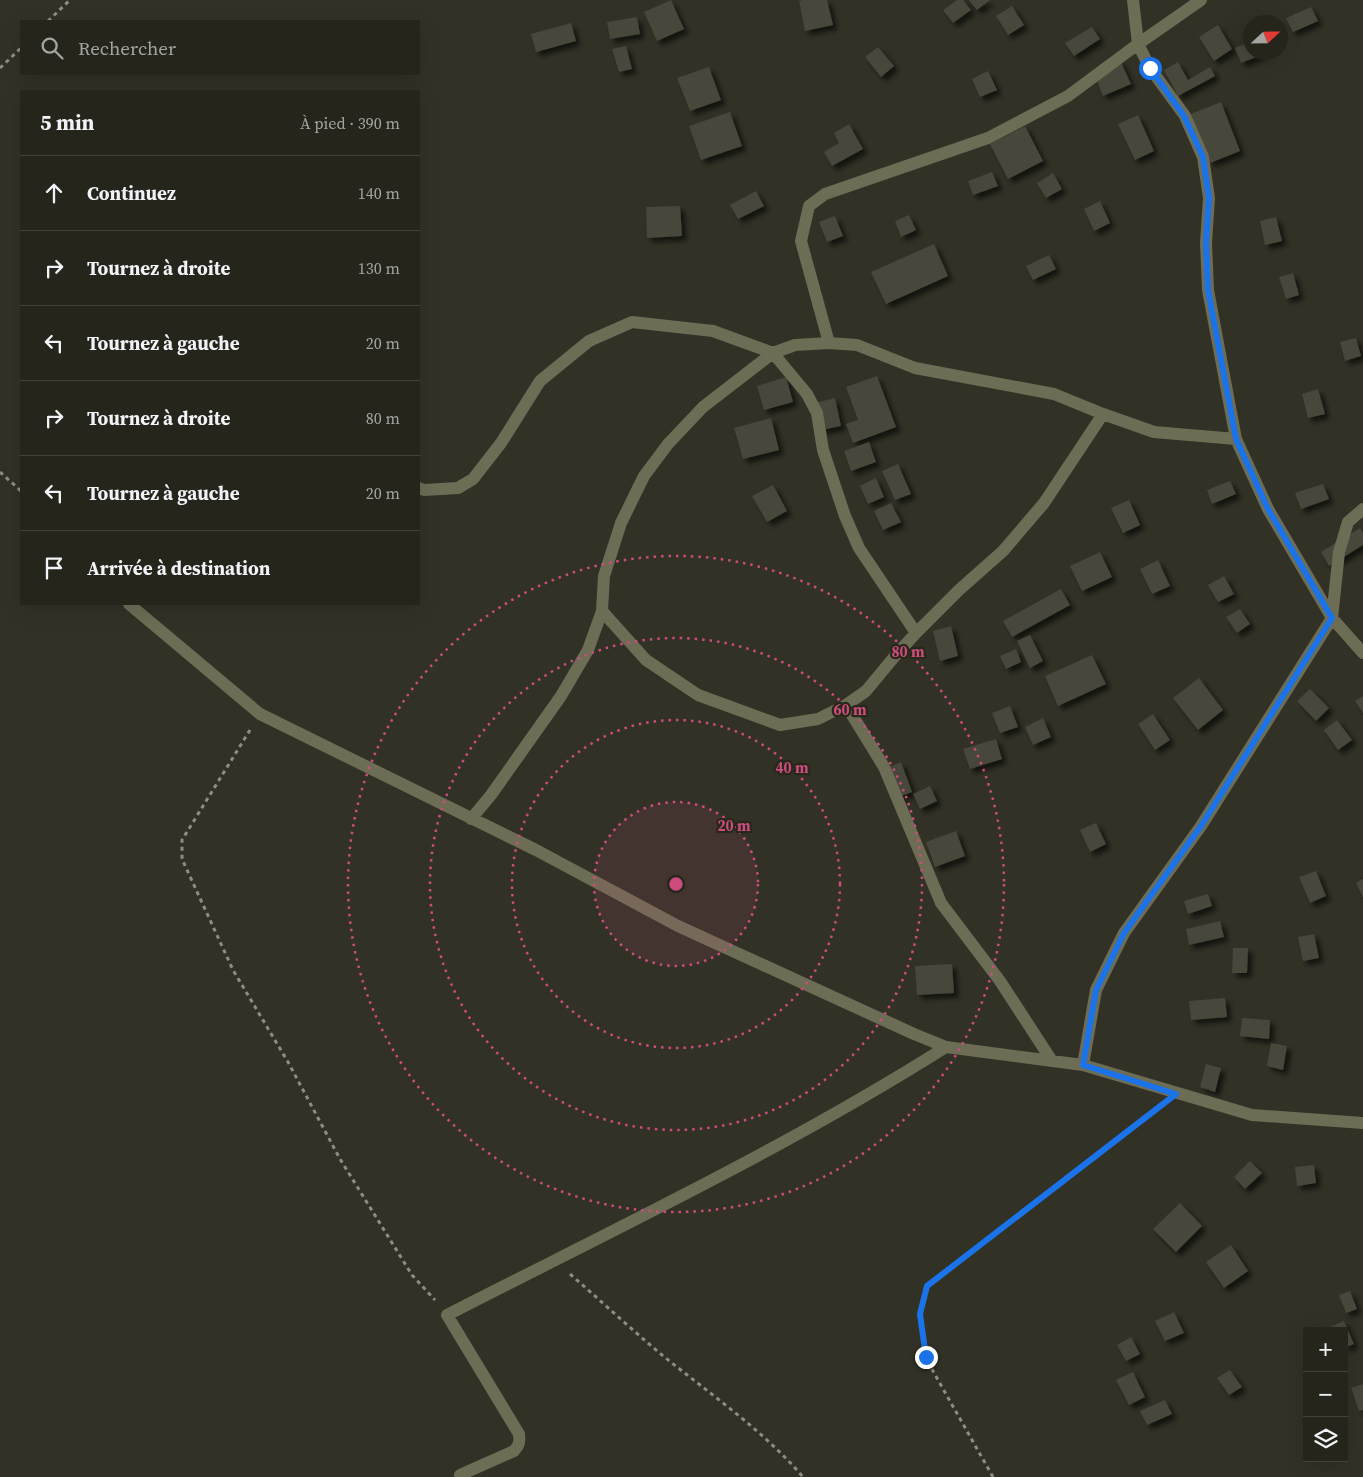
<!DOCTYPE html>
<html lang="fr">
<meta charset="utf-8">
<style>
body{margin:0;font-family:"Source Serif 4",serif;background:#313129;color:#f1f3f6}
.controls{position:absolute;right:15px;bottom:15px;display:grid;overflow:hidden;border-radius:0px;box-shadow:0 5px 20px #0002}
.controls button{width:45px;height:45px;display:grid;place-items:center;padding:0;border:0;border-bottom:1px solid #42423b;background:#25251c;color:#f1f3f6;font:25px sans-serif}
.compass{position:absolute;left:1243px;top:15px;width:45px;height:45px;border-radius:50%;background:#25251c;box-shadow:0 5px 20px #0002;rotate:68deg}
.stop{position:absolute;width:15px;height:15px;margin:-11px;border:4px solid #1a73e8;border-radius:50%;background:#fff}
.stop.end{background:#1a73e8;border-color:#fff;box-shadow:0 1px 5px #0008}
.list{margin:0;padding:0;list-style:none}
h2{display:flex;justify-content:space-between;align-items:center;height:65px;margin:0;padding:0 20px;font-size:21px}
h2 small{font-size:16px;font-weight:400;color:#a3a5a3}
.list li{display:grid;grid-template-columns:32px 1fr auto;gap:15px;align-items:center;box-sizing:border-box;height:75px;padding:0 20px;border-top:1px solid #42423b}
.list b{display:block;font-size:19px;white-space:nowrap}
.list em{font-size:16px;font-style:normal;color:#a3a5a3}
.icon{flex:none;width:28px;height:28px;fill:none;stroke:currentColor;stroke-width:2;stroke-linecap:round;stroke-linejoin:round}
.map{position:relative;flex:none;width:1363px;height:1477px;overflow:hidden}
.search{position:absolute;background:#25251c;box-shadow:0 5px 20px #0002;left:20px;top:20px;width:400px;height:55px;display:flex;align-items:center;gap:12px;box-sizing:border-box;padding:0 18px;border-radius:0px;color:#a3a5a3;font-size:19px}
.panel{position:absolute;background:#25251c;box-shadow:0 5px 20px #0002;left:20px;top:90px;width:400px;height:515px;border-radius:0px}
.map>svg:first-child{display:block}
.building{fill:#46463a;filter:url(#shadow)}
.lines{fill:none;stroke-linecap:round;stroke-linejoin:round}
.path{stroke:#8d8d84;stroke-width:3;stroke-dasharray:4 4;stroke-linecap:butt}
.street{stroke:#6d6d56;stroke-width:12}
.route{stroke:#1a73e8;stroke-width:6}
.ring{fill:none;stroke:#cc4d7d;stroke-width:2.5;stroke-dasharray:2.5 5}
.centre{fill:#cc4d7d;stroke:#27271c;stroke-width:2.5}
.ring-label{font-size:15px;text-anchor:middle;font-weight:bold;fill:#cc4d7d;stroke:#27271c;stroke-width:4.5;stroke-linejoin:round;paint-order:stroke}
</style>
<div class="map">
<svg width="1363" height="1477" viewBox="0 0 1363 1477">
<defs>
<filter id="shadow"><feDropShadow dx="4.5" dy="4.5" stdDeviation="2.5" flood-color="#0009"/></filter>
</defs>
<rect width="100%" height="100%" fill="#313126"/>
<!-- building -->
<path class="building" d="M 671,0 L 684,29 L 657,41 L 644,12 Z
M 803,0 L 827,0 L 833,25 L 805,31 L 799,1 Z
M 957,0 L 963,0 L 971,10 L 953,23 L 943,10 Z
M 969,0 L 990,0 L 977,10 Z
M 1012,6 L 1024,25 L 1008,35 L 996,16 Z
M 1311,7 L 1318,21 L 1293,32 L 1286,18 Z
M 637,17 L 640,34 L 610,39 L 607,22 Z
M 571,23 L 576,41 L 536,52 L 531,34 Z
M 1218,25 L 1232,49 L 1214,61 L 1199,37 Z
M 1092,27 L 1100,39 L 1074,56 L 1065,43 Z
M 1250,42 L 1250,52 L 1266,53 L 1241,63 L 1235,48 Z
M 626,46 L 632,69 L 619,72 L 612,49 Z
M 878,47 L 894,66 L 881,77 L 865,57 Z
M 1120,60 L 1131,84 L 1103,96 L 1093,71 Z
M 1178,62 L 1188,80 L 1210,67 L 1215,76 L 1178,96 L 1164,70 Z
M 709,67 L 721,100 L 690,111 L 677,78 Z
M 988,71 L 997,90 L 980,97 L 972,79 Z
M 1221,102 L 1240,151 L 1210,163 L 1191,114 Z
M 730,112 L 742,146 L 701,160 L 689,126 Z
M 1138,115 L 1154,151 L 1135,160 L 1118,124 Z
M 849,124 L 863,149 L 832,166 L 824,152 L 839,143 L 834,133 Z
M 1025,126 L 1043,161 L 1008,179 L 990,144 Z
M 992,172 L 998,186 L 973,195 L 968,181 Z
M 1053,173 L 1062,189 L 1046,198 L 1037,183 Z
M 756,191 L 764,206 L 738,219 L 730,205 Z
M 1100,201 L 1110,223 L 1094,231 L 1084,209 Z
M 680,206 L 682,236 L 647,238 L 646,207 Z
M 909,215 L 916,230 L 901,237 L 895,221 Z
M 835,216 L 843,236 L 827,242 L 819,222 Z
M 1276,217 L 1282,241 L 1265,245 L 1260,221 Z
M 934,244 L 948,276 L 886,304 L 871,272 Z
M 1049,255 L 1056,269 L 1033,280 L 1026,266 Z
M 1293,273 L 1299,295 L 1286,299 L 1279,277 Z
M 1356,338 L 1361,356 L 1345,361 L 1340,342 Z
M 877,376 L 896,427 L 853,443 L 846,424 L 858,420 L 846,387 Z
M 786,377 L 793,402 L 764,410 L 757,386 Z
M 1318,389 L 1325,414 L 1308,418 L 1302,394 Z
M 835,398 L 841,426 L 821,430 L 815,403 Z
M 771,418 L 779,450 L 743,459 L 734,428 Z
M 869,442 L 876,462 L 851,471 L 844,451 Z
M 898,464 L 911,494 L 895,500 L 882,471 Z
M 876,478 L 884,497 L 868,504 L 860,486 Z
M 1230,481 L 1236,494 L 1212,504 L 1207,490 Z
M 1323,484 L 1329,499 L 1301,509 L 1295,493 Z
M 773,485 L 787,511 L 767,522 L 752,496 Z
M 1129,500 L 1140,525 L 1123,533 L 1111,508 Z
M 891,503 L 901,522 L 883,530 L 874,511 Z
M 1360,528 L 1363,533 L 1363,545 L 1329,566 L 1321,552 Z
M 1100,552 L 1112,577 L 1082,591 L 1070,566 Z
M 1158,560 L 1170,586 L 1152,594 L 1140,569 Z
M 1224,576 L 1234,594 L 1218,602 L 1208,585 Z
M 1061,589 L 1070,605 L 1012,637 L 1003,621 Z
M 1240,609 L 1250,624 L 1237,633 L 1226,617 Z
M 951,626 L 958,656 L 940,661 L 933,631 Z
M 1030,635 L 1043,661 L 1030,668 L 1017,641 Z
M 1016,649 L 1021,662 L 1006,669 L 1000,656 Z
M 1092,655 L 1106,684 L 1058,706 L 1045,676 Z
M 1199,678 L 1223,710 L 1198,730 L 1173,698 Z
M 1310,689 L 1329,708 L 1316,721 L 1297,701 Z
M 1363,696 L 1363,713 L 1355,701 Z
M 1010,706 L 1018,727 L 1000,733 L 992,713 Z
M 1153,714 L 1170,740 L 1155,750 L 1138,724 Z
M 1043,718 L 1051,737 L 1033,745 L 1025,727 Z
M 1337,720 L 1352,740 L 1338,750 L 1324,730 Z
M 996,739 L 1002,759 L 970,769 L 963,749 Z
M 901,762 L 912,792 L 896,798 L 885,769 Z
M 930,786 L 937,801 L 920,809 L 913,794 Z
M 1096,823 L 1106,844 L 1090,852 L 1080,830 Z
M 956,831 L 965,856 L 935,867 L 926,842 Z
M 1316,871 L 1326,896 L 1310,903 L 1299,877 Z
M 1363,879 L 1363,897 L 1356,883 Z
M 1208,894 L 1212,906 L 1188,914 L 1184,901 Z
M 1220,921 L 1224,937 L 1189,945 L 1186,929 Z
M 1314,934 L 1319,958 L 1303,961 L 1298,937 Z
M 1233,948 L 1248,948 L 1247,973 L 1232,973 Z
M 952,964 L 954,993 L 917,995 L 915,966 Z
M 1225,998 L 1227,1017 L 1191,1020 L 1189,1001 Z
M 1242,1018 L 1270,1020 L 1269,1039 L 1240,1036 Z
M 1271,1043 L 1287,1046 L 1283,1070 L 1267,1066 Z
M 1206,1064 L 1221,1068 L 1215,1092 L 1200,1087 Z
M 1250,1161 L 1262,1173 L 1245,1189 L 1234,1177 Z
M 1314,1165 L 1316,1183 L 1297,1186 L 1295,1167 Z
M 1180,1203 L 1202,1226 L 1176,1252 L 1153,1229 Z
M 1231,1245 L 1248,1271 L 1224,1288 L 1206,1262 Z
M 1350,1291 L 1357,1309 L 1346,1313 L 1339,1295 Z
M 1174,1312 L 1184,1333 L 1165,1341 L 1155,1321 Z
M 1344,1321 L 1354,1344 L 1344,1348 L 1344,1331 L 1331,1331 L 1330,1327 Z
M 1131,1337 L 1140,1354 L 1126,1361 L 1117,1345 Z
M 1230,1370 L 1242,1387 L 1229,1395 L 1217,1378 Z
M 1133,1372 L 1145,1397 L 1129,1405 L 1116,1380 Z
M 1363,1384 L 1363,1410 L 1359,1411 L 1351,1388 Z
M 1165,1400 L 1172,1414 L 1147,1425 L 1140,1411 Z"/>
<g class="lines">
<!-- path -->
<path class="path" d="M 48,21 L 70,0
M 0,68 L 21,48
M 0,472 L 21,491
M 250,730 L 182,840 L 182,859 L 233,970 L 288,1062 L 340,1159 L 412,1275 L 435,1300
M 570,1274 C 601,1301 631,1329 662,1355 C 710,1394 763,1430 803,1477
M 993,1477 L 925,1357 L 919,1315 L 927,1286 L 1158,1107"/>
<!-- street -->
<path class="street" d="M 1133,0 L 1138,44 L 1150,68 L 1185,116 L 1203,157 L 1209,198 L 1206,243 L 1208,290 L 1236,439 L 1268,509 L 1332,618 L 1363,653
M 829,343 L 801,241 L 809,206 L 825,194 L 988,138 L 1068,96 L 1138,44 L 1201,0
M 419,488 L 424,490 L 458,488 L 473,479 L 501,443 L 540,381 L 589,341 L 632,322 L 713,331 L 773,353 L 807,394 L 817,413 L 823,450 L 845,516 L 859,548 L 916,633
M 129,604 L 260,714 L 536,850 L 678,926 L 914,1034 L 946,1047 L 1083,1065 L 1252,1115 L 1363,1123
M 602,611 L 646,660 L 698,695 L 780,725 L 818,719 L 846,705 L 866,691 L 895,656 L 916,633 L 959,590 L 1003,551 L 1044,503 L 1103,414
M 846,705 L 884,767 L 941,903 L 1000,981 L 1052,1061
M 471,819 L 491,795 L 561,696 L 588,650 L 602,611 L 604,576 L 621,523 L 644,476 L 668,444 L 703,407 L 773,353 L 795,345 L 829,343 L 857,345 L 915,368 L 1054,394 L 1103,414 L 1154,432 L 1236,439
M 1083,1065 L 1096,990 L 1124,933 L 1201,826 L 1332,618 L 1339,552 L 1348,522 L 1363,509
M 461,1477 L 460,1475 L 514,1451 C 519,1446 520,1442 519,1434 L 447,1315 C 615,1229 786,1148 946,1047"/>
</g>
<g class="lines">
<!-- route -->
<path class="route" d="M 926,1357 L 920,1314 L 927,1286 L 1176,1094 L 1083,1065 L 1096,990 L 1124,933 L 1201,826 L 1332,618 L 1268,509 L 1236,439 L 1208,290 L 1206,243 L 1209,198 L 1203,157 L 1184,116 L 1150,68"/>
</g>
<!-- distance rings -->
<circle cx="676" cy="884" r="82" fill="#cc4d7d" fill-opacity=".12"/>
<g class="ring">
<circle cx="676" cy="884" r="82"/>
<circle cx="676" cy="884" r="164"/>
<circle cx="676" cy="884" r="246"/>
<circle cx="676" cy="884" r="328"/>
</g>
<circle cx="676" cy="884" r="8" class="centre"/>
<g class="ring-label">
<text x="908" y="657">80 m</text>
<text x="850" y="715">60 m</text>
<text x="792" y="773">40 m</text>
<text x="734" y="831">20 m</text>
</g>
</svg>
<div class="controls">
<button>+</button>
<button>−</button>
<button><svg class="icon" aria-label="layers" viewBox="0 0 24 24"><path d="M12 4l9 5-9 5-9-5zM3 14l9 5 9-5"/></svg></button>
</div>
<svg class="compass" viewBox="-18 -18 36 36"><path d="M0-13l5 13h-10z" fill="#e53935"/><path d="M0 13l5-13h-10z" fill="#a3a5a3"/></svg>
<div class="stop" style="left:1150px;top:68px"></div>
<div class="stop end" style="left:926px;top:1357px"></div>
<div class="search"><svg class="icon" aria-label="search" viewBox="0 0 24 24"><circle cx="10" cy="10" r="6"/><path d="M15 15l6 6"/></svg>Rechercher</div>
<section class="panel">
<h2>5 min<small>À pied · 390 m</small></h2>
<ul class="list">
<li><svg class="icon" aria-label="ahead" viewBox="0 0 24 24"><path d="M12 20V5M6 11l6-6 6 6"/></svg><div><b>Continuez</b></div><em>140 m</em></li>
<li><svg class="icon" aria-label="right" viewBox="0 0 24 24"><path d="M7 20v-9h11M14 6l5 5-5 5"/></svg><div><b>Tournez à droite</b></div><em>130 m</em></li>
<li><svg class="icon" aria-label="left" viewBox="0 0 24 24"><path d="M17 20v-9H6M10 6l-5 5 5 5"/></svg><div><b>Tournez à gauche</b></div><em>20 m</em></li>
<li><svg class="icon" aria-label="right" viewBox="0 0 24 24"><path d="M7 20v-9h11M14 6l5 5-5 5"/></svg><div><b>Tournez à droite</b></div><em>80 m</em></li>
<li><svg class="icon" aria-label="left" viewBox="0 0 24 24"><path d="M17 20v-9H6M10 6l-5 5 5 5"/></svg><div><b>Tournez à gauche</b></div><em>20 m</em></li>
<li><svg class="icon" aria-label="arrive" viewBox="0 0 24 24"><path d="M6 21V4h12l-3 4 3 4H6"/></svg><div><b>Arrivée à destination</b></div></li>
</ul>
</section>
</div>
